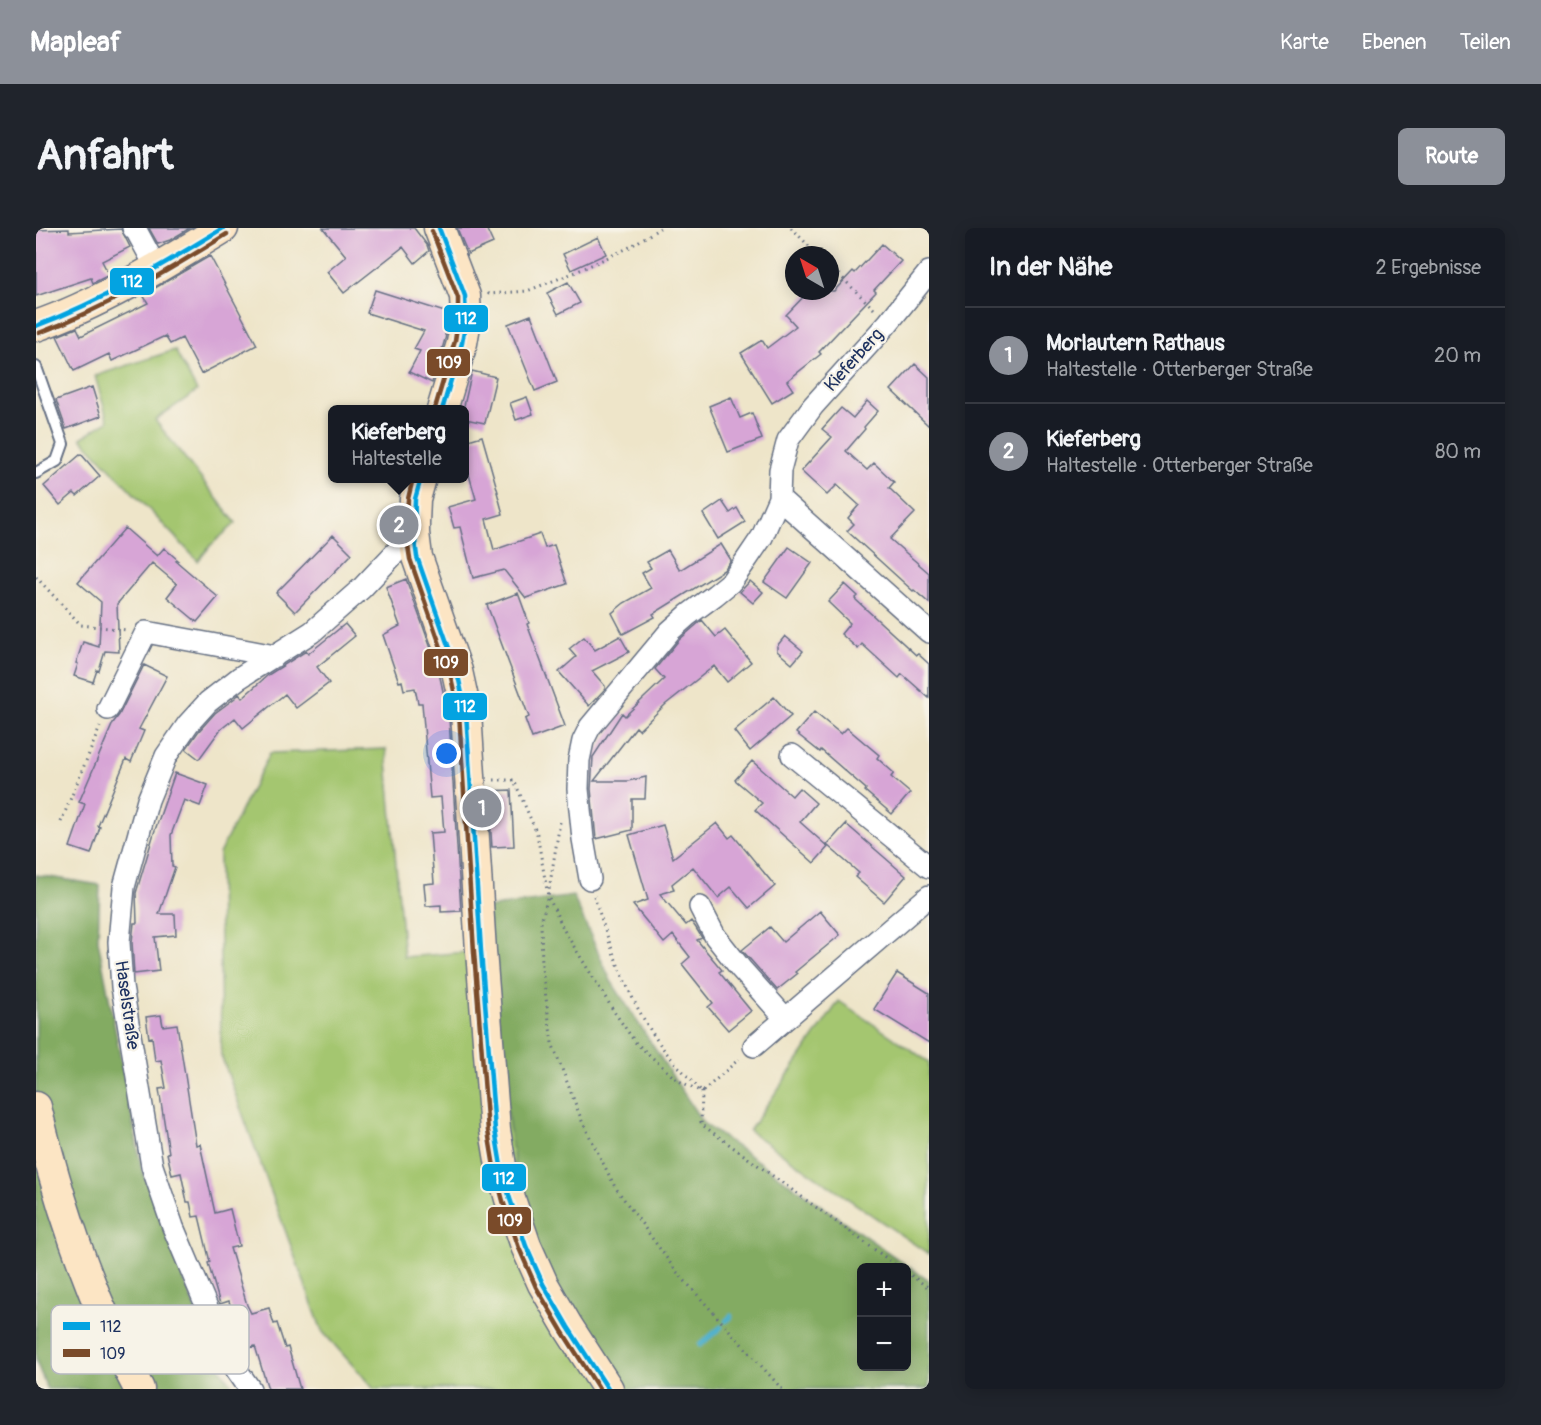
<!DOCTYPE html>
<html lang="de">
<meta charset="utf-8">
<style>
body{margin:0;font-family:Pangolin,sans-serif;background:#20242c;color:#f1f3f6}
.controls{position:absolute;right:18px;bottom:18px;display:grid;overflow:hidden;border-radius:9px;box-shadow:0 3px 15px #0003}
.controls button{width:54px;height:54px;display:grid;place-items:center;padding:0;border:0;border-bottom:2px solid #363941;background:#171b24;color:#f1f3f6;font:30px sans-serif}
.compass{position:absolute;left:749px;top:18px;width:54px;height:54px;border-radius:50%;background:#171b24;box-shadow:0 3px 15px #0003;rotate:321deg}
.you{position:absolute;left:411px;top:526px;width:21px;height:21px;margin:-15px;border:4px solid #fff;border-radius:50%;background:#1a73e8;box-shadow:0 0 0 9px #1a73e833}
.badge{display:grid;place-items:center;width:39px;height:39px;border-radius:50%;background:#8c9099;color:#fff;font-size:20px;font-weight:700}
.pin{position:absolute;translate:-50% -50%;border:3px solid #fff;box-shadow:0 2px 6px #0006}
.popup{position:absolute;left:292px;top:177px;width:141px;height:78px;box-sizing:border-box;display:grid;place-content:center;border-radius:9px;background:#171b24;filter:drop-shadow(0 2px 4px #0005);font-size:20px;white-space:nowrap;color:#9ea1a6}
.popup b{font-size:22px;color:#f1f3f6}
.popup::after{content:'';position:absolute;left:50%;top:100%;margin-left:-12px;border:12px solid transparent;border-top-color:#171b24}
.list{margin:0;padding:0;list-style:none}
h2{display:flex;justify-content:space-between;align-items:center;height:78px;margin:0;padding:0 24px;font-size:26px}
h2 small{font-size:20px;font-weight:400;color:#9ea1a6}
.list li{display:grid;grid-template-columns:39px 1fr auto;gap:18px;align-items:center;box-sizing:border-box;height:96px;padding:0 24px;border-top:2px solid #363941}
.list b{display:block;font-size:22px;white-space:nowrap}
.list p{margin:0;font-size:20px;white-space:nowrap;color:#9ea1a6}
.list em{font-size:20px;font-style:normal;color:#9ea1a6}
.map{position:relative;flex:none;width:893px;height:1161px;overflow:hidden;border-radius:9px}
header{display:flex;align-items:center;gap:36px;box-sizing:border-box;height:84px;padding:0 30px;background:#8c9099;color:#fff}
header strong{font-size:28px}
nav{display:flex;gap:33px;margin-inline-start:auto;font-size:21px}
.intro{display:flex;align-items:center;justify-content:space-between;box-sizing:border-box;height:144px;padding:0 36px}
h1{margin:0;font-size:42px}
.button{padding:15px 27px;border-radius:9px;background:#8c9099;color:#fff;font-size:21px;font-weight:700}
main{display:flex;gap:36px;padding:0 36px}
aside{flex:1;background:#171b24;border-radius:9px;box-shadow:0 3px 15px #0003}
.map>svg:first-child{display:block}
.green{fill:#a4c66f;stroke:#607a66;stroke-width:1.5}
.forest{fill:#83ab62;stroke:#4f6d60;stroke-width:1.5;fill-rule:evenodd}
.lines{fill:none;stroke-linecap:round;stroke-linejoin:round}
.stream{stroke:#4fb1ce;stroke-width:5}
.building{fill:#d7a5d6}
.lane-casing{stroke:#656f83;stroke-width:14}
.street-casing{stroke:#656f83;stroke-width:24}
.secondary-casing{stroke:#656f83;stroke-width:33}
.path{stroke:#656f83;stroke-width:3;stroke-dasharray:1.5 4.5;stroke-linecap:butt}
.lane{stroke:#fff;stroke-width:10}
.street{stroke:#fff;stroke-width:21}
.secondary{stroke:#fce5c4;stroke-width:30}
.bus-1-casing{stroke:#f7f3e8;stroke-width:9}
.bus-2-casing{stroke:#f7f3e8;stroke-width:9}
.bus-1{stroke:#03a3e1;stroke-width:4.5}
.bus-2{stroke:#7a4b2a;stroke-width:4.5}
.labels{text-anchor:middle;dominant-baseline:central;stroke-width:4.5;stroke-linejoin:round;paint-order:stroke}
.street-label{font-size:18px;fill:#1b2f5e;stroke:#f7f3e8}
.key{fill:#f7f3e8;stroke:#b5b8bf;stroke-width:1.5}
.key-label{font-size:16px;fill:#1b2f5e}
.line-badge{stroke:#f7f3e8;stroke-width:2}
.badge-label{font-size:16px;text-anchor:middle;font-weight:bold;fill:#fff}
</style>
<header>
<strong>Mapleaf</strong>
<nav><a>Karte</a><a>Ebenen</a><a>Teilen</a></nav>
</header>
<div class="intro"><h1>Anfahrt</h1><a class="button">Route</a></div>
<main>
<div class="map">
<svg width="893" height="1161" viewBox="0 0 893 1161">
<rect width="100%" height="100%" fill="#f7f3e8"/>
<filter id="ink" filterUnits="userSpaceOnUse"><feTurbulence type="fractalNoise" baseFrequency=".0167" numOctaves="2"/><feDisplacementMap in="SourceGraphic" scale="12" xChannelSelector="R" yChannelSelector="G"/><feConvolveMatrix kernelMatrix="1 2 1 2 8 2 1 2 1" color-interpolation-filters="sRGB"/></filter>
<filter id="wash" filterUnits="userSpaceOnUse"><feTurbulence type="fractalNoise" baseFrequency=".008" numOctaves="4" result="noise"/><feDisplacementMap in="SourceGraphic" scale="24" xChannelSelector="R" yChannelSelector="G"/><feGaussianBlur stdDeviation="1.35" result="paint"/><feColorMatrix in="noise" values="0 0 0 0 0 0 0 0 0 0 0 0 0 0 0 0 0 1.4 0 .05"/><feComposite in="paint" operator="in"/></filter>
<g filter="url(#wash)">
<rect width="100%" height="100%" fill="#eee5c9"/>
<!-- green -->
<path class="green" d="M 139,122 L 161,163 L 119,192 L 200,295 L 175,317 L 162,333 L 45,210 L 72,193 L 59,148 Z
M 350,521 L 368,729 L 445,723 L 572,1161 L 338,1161 L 286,1103 L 185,827 L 183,626 L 234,525 Z
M 803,773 L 893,834 L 893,1026 L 713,903 Z"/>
<!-- forest -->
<path class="forest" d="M 0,647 L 64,657 L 62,712 L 106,942 L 179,1133 L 199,1161 L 11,1161 L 0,1133 Z
M 537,668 L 575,753 L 667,895 L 893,1053 L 893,1161 L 572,1161 L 490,1018 L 443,681 ZM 825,1040 L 870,1040 L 870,1138 L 825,1138 Z"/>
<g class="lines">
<!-- stream -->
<path class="stream" d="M 690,1093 L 695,1088
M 664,1117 L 685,1099"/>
</g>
<g id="blocks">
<!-- building -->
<path class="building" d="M 113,0 L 154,0 L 134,12 L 122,16 Z
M 287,0 L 378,0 L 391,17 L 393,23 L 379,35 L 367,19 L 308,65 L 291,44 L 310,28 Z
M 421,0 L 450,0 L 457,15 L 432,26 Z
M 33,1 L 33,4 L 85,1 L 94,19 L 66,33 L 73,47 L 57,55 L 55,50 L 0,68 L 0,2 Z
M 562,9 L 570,26 L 535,42 L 527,26 Z
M 846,16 L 865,33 L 838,62 L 840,64 L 783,124 L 785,126 L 751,153 L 757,162 L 736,175 L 705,125 L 726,112 L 731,120 L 760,98 L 750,87 L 773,63 L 798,63 L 817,43 L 819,45 Z
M 174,28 L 221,117 L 165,146 L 146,110 L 134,116 L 129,108 L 76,133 L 73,126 L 38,143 L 21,108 L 41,100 L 45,108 L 112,75 L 107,67 Z
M 532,54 L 544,75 L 522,86 L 511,65 Z
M 339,62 L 412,85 L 412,96 L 409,107 L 410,107 L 409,111 L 396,155 L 373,144 L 384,123 L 378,121 L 388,103 L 331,85 Z
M 495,87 L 521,154 L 499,163 L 472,96 Z
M 879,136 L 893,149 L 893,198 L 855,162 Z
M 436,143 L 460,149 L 449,195 L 429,191 L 429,182 L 427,182 Z
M 56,159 L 65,188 L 30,201 L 20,172 Z
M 491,169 L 497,186 L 480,192 L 474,175 Z
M 695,169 L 704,190 L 716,185 L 726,211 L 692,224 L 673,178 Z
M 831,173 L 842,183 L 828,199 L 829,201 L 810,223 L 831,242 L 838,235 L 858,254 L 853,260 L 879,285 L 854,311 L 893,345 L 893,375 L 878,362 L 877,363 L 811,303 L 818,296 L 812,290 L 823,277 L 801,257 L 791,267 L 765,243 L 796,209 L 786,201 L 805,180 L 817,190 Z
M 446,208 L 462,264 L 461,264 L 467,286 L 450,291 L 458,322 L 504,306 L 509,320 L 518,317 L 531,356 L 490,370 L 468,342 L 437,350 L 424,299 L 418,300 L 412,279 L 440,271 L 429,233 L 429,213 Z
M 45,226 L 64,248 L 41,268 L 38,265 L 24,277 L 8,258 Z
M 686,273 L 694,285 L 701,280 L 709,294 L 682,311 L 667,286 Z
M 89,300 L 121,328 L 128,320 L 142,332 L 140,333 L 182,369 L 161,394 L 131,369 L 141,356 L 116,335 L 81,376 L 83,424 L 69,423 L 63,443 L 61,442 L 57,454 L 38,448 L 42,436 L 40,435 L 47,414 L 63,419 L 65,374 L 42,354 Z
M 297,307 L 316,326 L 259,384 L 240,365 Z
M 685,316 L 695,332 L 688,342 L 617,386 L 619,389 L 587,406 L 576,385 L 588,375 L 615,360 L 606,345 L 615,340 L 611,334 L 632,322 L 644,342 Z
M 753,319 L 776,335 L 751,370 L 728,354 Z
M 370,351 L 402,440 L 413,491 L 425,683 L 405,684 L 405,677 L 390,678 L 388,656 L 398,655 L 394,605 L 408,604 L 405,569 L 394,570 L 386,475 L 382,475 L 379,460 L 368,462 L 366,453 L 363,454 L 347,407 L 364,398 L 350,359 Z
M 714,353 L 727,364 L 717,375 L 704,364 Z
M 809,356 L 822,368 L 819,371 L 880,427 L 882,426 L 893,436 L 893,470 L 866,446 L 863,450 L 826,416 L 822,421 L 805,406 L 814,395 L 792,374 Z
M 482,365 L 493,395 L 491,396 L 529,498 L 496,510 L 489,491 L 493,489 L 451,377 Z
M 666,392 L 680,409 L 689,402 L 715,434 L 691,454 L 678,438 L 630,476 L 603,502 L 600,499 L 558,553 L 592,553 L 610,549 L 609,571 L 596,571 L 596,602 L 560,611 L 555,561 L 557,529 L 586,485 L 589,488 L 628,451 L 619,441 L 643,412 Z
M 309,396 L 319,408 L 281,439 L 293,455 L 260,480 L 249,466 L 207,500 L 199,490 L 184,502 L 163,531 L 150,521 L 162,504 L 179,485 L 199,470 L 203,466 L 206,470 L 232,447 L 270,423 L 272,426 Z
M 584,408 L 593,424 L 556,443 L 569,458 L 569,461 L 553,478 L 523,444 L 540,429 L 533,421 L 548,409 L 559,422 Z
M 749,408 L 767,423 L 756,436 L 741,423 L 741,418 Z
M 108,437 L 131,448 L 103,501 L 108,503 L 95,534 L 90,531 L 62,598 L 64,599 L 55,626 L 34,619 L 49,576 L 43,574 L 77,495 L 83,487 Z
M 738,469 L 755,488 L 714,523 L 698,503 Z
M 778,484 L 805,506 L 811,500 L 843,527 L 841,530 L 858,545 L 855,549 L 874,565 L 856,586 L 829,563 L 830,561 L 785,522 L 784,524 L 760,505 Z
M 716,533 L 756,568 L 763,560 L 780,575 L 764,594 L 792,619 L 778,635 L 719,582 L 726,575 L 699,552 Z
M 139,545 L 172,557 L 164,578 L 148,572 L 135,607 L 136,638 L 139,639 L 123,686 L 139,686 L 140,707 L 119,709 L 123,743 L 98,746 L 96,714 L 98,695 L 101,695 L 100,665 L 118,605 Z
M 475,562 L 478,618 L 456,619 L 452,563 Z
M 681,595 L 693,610 L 697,607 L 739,658 L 713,680 L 695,659 L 682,670 L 657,639 L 636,656 L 638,662 L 624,666 L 650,697 L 655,693 L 660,700 L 666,710 L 661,712 L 686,742 L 683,744 L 715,783 L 692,802 L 672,779 L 677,775 L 646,736 L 654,729 L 637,707 L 628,715 L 597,677 L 612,672 L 593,607 L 627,597 L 637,630 Z
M 810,596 L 870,648 L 848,674 L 819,649 L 823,645 L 791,617 Z
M 784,683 L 804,707 L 759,744 L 761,746 L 741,762 L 706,722 L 734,699 L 747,714 Z
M 861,745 L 893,765 L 893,815 L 838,781 Z
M 125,787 L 127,798 L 141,796 L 160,917 L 164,916 L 179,985 L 194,981 L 203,1018 L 194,1020 L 211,1077 L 215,1085 L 233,1080 L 238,1096 L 241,1095 L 249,1120 L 252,1119 L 264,1161 L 232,1161 L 219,1118 L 208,1122 L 193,1073 L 184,1076 L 172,1035 L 174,1034 L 163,988 L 157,989 L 154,974 L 151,974 L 145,945 L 136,947 L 131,925 L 133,925 L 123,861 L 130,860 L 125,832 L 119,833 L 116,809 L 113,810 L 110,789 Z"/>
</g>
</g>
<g filter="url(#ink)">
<use href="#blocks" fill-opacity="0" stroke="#656f83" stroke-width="1.5"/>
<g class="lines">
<!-- lane casing -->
<g class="lane-casing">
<path id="lane" d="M 0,139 L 27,216 L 21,233 L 0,245"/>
</g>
<!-- street casing -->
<g class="street-casing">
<path id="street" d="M 97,0 L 101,4 L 121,41
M 743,270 L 893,404
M 72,481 L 110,404 L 239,428
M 756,527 L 893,639
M 554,651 L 547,611 L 542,561 L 543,532 L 547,513 L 554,499 L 634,403 L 652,387 L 679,367 L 695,354 L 707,337 L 726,309 L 743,270 L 744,242 L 752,212 L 777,178 L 852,95 L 893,44
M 664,679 L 679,708 L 705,741 L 749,790
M 718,818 L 893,668
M 214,1161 L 200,1141 L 184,1110 L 137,999 L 116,938 L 86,759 L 83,714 L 88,659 L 112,572 L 130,528 L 152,496 L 172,474 L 203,450 L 276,404 L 326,360 L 378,305"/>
</g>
<!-- secondary casing -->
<g class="secondary-casing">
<path id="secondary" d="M 403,0 L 429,68 L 430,92 L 426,115 L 406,182
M 0,98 C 66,75 128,36 187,0
M 385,250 L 379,271 L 378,295 L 378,305 L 381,329 L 421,443 L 430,484 L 445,723 L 459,902 L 465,938 L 474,971 L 490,1018 L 507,1056 L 532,1099 L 572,1161
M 0,879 C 23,977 55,1072 103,1161"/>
</g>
<!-- path -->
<path class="path" d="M 755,0 L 782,27
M 794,38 L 838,81
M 452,65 L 453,66 L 491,63 L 540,44 L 592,20 L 624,0
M 0,349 L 45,397 L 91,402
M 458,552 L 478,552 L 501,606 L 512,668 L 529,704 L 579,785 L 599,814 L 641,852 L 666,864 L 665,896 L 864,1040
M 25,594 L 64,499
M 524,594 L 512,668 L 505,694 L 506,740 L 516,815 L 546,893 L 579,959 L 640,1043 L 746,1161
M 558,668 C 574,719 594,776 626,819 C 638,835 653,849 666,864 L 703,831
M 870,1044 L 893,1060"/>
<!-- lane -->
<use href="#lane" class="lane"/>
<!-- street -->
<use href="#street" class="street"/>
<!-- secondary -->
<use href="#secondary" class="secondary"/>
<!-- bus-1 casing -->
<g class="bus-1-casing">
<path id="bus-1" d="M 403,0 L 429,68 L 430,92 L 426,115 L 406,182
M 0,98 C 66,73 127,37 187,0
M 385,250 L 379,271 L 378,305 L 381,329 L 421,443 L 430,484 L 445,723 L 459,902 L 465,938 L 474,971 L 490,1018 L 507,1056 L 532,1099 L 572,1161"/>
</g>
<!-- bus-2 casing -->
<g class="bus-2-casing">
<path id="bus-2" d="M 396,3 L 422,70 L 422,92 L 419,113 L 399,180
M 3,105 C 70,80 130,44 191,6
M 377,250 L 372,271 L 370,305 L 374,331 L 414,445 L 423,485 L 438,724 L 452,903 L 458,939 L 467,973 L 483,1020 L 500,1059 L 526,1103 L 563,1161"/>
</g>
<!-- bus-1 -->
<use href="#bus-1" class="bus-1"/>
<!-- bus-2 -->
<use href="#bus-2" class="bus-2"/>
</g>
</g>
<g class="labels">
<!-- street labels -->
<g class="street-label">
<text transform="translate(818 132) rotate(-48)">Kieferberg</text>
<text transform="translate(91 777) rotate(82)">Haselstraße</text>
</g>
</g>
<!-- legend -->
<rect x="15" y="1077" width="198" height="69" rx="9" class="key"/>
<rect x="27" y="1094" width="27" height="8" fill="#03a3e1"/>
<rect x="27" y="1121" width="27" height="8" fill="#7a4b2a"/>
<g class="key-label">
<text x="64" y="1104">112</text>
<text x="64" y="1131">109</text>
</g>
<g class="line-badge">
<rect x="73" y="39" width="46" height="29" rx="6" fill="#03a3e1"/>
<rect x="407" y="76" width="46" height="29" rx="6" fill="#03a3e1"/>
<rect x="390" y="120" width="45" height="29" rx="6" fill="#7a4b2a"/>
<rect x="387" y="420" width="46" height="29" rx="6" fill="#7a4b2a"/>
<rect x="406" y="464" width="46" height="29" rx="6" fill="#03a3e1"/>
<rect x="445" y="935" width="46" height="29" rx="6" fill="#03a3e1"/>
<rect x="451" y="978" width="45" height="29" rx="6" fill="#7a4b2a"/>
</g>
<g class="badge-label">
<text x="96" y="59">112</text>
<text x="430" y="96">112</text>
<text x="413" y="140">109</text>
<text x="410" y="440">109</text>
<text x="429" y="484">112</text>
<text x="468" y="956">112</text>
<text x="474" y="998">109</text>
</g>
</svg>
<div class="controls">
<button>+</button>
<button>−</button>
</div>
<svg class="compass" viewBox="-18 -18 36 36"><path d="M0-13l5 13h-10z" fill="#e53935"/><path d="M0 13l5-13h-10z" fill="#9ea1a6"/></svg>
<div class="you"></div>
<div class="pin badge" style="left:446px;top:580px">1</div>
<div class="pin badge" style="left:363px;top:297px">2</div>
<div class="popup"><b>Kieferberg</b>Haltestelle</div>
</div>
<aside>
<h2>In der Nähe<small>2 Ergebnisse</small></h2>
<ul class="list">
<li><span class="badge">1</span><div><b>Morlautern Rathaus</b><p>Haltestelle · Otterberger Straße</p></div><em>20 m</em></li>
<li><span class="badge">2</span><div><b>Kieferberg</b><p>Haltestelle · Otterberger Straße</p></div><em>80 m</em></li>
</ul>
</aside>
</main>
